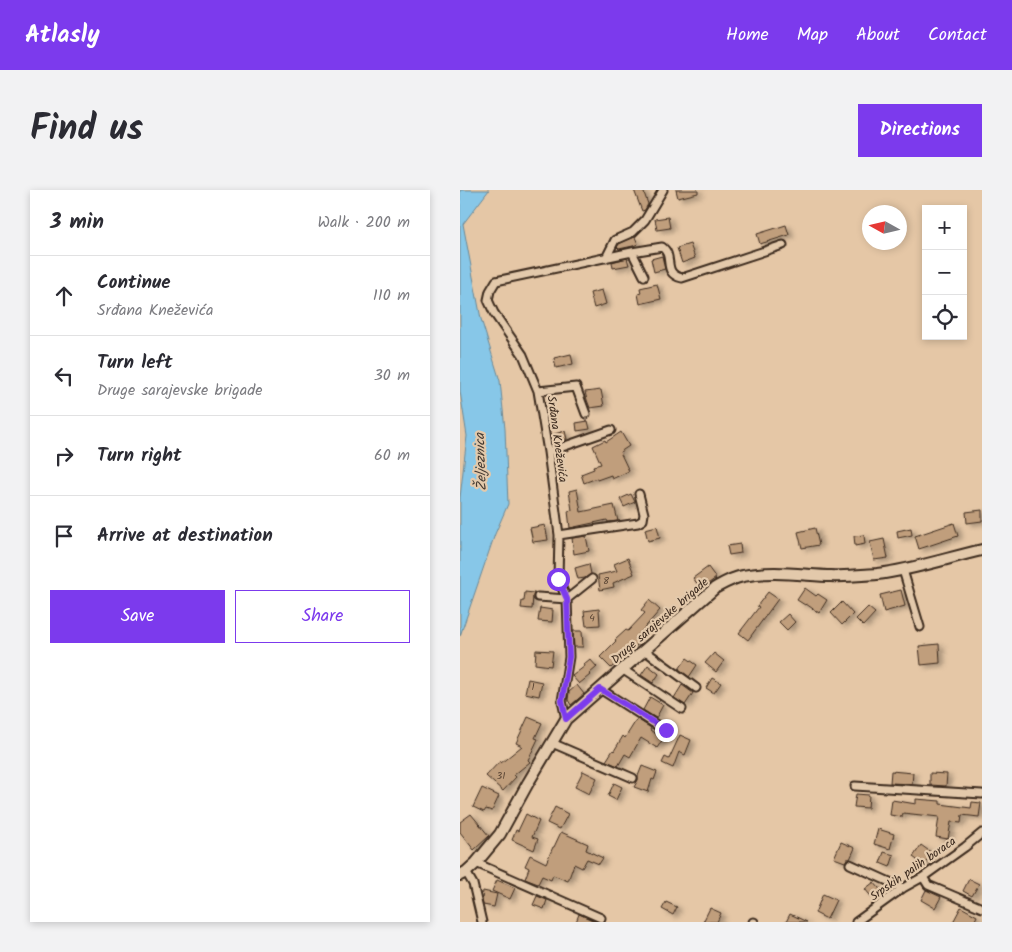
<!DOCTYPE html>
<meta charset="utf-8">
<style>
body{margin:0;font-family:Kalam,sans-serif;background:#f2f2f3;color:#2b2b33}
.controls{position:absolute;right:15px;top:15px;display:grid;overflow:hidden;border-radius:0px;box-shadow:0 2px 8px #0003}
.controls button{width:45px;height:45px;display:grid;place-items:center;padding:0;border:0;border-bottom:1px solid #e1e1e2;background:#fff;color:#2b2b33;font:25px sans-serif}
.compass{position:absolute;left:402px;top:15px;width:45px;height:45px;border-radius:50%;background:#fff;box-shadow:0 2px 8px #0003;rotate:278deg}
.stop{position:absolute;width:15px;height:15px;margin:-11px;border:4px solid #7c3aed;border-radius:50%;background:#fff}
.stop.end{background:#7c3aed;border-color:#fff;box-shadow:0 1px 5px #0008}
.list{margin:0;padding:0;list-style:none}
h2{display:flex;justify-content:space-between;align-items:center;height:65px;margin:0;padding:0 20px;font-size:21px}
h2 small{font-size:16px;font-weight:400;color:#7c7c81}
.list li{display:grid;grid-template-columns:32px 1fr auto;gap:15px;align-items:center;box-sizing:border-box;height:80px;padding:0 20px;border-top:1px solid #e1e1e2}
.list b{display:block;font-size:19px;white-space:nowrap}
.list p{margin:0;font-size:16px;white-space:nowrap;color:#7c7c81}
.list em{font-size:16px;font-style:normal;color:#7c7c81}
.actions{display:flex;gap:10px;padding:15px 20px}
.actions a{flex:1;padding:11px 0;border:1px solid #7c3aed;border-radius:0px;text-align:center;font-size:18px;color:#7c3aed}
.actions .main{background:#7c3aed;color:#fff}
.icon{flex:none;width:28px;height:28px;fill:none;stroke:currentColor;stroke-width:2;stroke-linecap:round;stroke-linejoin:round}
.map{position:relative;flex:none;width:522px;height:732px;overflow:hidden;border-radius:0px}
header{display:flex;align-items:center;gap:30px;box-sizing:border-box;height:70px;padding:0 25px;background:#7c3aed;color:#fff}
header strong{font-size:24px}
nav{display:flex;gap:28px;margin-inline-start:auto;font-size:18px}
.intro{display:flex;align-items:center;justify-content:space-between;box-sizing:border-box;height:120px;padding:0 30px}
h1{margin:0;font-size:35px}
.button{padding:12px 22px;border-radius:0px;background:#7c3aed;color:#fff;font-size:18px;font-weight:700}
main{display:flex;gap:30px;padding:0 30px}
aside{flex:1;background:#fff;border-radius:0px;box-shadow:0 2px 8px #0003}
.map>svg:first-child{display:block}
.water{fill:#87c7e8;stroke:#698897}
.building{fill:#c09e7c;stroke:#3b2a1e;filter:url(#shadow)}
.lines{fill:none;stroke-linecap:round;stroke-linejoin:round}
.street-casing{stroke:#3b2a1e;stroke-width:11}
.secondary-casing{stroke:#3b2a1e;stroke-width:14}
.street{stroke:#e3c9ab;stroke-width:7}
.secondary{stroke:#e3c9ab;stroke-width:10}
.route{stroke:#7c3aed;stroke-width:6}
.labels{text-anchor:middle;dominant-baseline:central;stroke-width:4.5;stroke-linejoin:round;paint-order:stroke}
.number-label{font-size:10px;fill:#5c4736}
.street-label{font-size:12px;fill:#3b2a1e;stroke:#e3c9ab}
.water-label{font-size:14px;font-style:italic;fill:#433a32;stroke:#e3c9ab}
</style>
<header>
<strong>Atlasly</strong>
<nav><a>Home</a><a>Map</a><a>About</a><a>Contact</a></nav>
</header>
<div class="intro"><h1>Find us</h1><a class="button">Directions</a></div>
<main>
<aside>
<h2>3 min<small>Walk · 200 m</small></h2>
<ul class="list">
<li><svg class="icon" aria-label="ahead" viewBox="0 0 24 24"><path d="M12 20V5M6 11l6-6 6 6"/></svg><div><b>Continue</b><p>Srđana Kneževića</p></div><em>110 m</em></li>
<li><svg class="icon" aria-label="left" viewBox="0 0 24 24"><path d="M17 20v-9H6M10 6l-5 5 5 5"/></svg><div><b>Turn left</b><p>Druge sarajevske brigade</p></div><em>30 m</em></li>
<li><svg class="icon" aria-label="right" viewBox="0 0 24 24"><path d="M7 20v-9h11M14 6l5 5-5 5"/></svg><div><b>Turn right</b></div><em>60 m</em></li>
<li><svg class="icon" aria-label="arrive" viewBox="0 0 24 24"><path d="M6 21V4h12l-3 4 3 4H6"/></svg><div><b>Arrive at destination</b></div></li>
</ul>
<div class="actions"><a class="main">Save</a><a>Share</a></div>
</aside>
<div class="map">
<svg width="522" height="732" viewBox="0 0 522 732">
<defs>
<filter id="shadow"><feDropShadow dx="4.5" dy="2.5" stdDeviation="2.5" flood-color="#0004"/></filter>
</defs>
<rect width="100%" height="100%" fill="#e5c7a6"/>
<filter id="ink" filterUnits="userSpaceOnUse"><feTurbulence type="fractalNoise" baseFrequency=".02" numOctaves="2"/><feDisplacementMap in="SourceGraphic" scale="10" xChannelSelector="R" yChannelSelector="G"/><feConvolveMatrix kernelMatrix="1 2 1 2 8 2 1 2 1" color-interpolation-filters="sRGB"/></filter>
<g filter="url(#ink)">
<!-- water -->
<path class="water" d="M 0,0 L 29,0 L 3,34 L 21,129 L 40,191 L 45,239 L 48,314 L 35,344 L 0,446 L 0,308 L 7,246 L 0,201 Z"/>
<!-- building -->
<path class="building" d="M 174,0 L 183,0 L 188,14 L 185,20 L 182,21 Z
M 216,0 L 238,0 L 238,3 L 218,8 Z
M 208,27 L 210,38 L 197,40 L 195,29 Z
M 326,35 L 329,45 L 300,54 L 297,44 Z
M 175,47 L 178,54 L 173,56 L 159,59 L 157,57 L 159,54 Z
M 230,54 L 235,68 L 222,73 L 217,58 Z
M 202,66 L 205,79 L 194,82 L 191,69 Z
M 167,68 L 169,75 L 153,78 L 152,72 Z
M 197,94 L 201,109 L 180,114 L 178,104 L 181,103 L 180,98 Z
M 142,100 L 146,114 L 134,118 L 130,103 Z
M 111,164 L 113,174 L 96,178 L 94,168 Z
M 141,200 L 144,216 L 130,218 L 127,210 L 125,202 Z
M 128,231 L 130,239 L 117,241 L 116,233 Z
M 105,241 L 107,249 L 92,253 L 91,245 Z
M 161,242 L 169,256 L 160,262 L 169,281 L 152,289 L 151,285 L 137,290 L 137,288 L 124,293 L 121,284 L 134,279 L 133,276 L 141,274 L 133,256 L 145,250 L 146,252 Z
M 117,299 L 121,322 L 154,315 L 158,331 L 148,332 L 147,330 L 110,338 L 108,321 L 112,320 L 109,301 Z
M 171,304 L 175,312 L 164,317 L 160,309 Z
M 522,320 L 522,331 L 507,333 L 506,322 Z
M 494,333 L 498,346 L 459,359 L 455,346 Z
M 85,335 L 88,350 L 73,352 L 70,338 Z
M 197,336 L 200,348 L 188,351 L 185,339 Z
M 355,338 L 359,355 L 342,358 L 338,342 Z
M 451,338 L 452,345 L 438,348 L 437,341 Z
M 404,345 L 405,354 L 395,356 L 394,346 Z
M 126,346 L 129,361 L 114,364 L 112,348 Z
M 424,349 L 428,368 L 414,370 L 410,352 Z
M 280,354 L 281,363 L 269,365 L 267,356 Z
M 168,368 L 174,384 L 153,393 L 154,397 L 140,400 L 138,385 L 157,381 L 154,374 Z
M 129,374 L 131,384 L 125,388 L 118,389 L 115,378 Z
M 248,377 L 256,388 L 241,399 L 233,388 Z
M 345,398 L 356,406 L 358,404 L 367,410 L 359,423 L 346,414 L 345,415 L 337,410 Z
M 441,400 L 445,416 L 424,422 L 420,405 Z
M 65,402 L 74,403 L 73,406 L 72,419 L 61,418 L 62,411 L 64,411 Z
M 308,402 L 318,409 L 288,450 L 279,443 L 299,417 L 297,416 Z
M 189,410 L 200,420 L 175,449 L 179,453 L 168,463 L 167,462 L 151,478 L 140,467 L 156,451 L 155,450 L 166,440 L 168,441 L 185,423 L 181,420 Z
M 382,412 L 393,424 L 382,435 L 371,423 Z
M 408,417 L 415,423 L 403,436 L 396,429 Z
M 80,418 L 93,420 L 92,432 L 78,431 Z
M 139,419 L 140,435 L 126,436 L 124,421 Z
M 328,424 L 335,432 L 327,440 L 319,432 Z
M 113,441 L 122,441 L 123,457 L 114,457 Z
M 479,454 L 480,473 L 461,475 L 459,456 Z
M 76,460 L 93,461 L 91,476 L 75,474 Z
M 254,463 L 264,471 L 256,482 L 245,473 Z
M 227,468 L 237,475 L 229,487 L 219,479 Z
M 130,469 L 137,477 L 129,484 L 130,485 L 119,494 L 112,486 L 125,476 L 124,474 Z
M 188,475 L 199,484 L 193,493 L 181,485 Z
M 252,488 L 261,493 L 254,503 L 246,498 Z
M 68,489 L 82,492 L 79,506 L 65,503 Z
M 117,495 L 124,504 L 111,515 L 108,510 L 109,502 Z
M 222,495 L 233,503 L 225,515 L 214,508 Z
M 190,507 L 203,515 L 196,528 L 183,520 Z
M 68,527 L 82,533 L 75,548 L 78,549 L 68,570 L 70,572 L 54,585 L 56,587 L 43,601 L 26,586 L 40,571 L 41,573 L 62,556 L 56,553 Z
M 177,529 L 191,538 L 190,540 L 203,549 L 197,558 L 181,548 L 170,567 L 165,564 L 158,576 L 146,571 L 153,560 L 154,561 L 163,546 L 165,548 Z
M 220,545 L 231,550 L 225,565 L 219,562 L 213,578 L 202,573 L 205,567 L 209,569 Z
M 182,576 L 197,582 L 194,590 L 192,589 L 188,602 L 174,597 L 178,590 L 178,586 Z
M 123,581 L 137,588 L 129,604 L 115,597 Z
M 431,581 L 453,583 L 452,594 L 430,593 Z
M 470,583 L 487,584 L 486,596 L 470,595 Z
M 154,593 L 162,597 L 156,610 L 148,606 Z
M 22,598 L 39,606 L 32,621 L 26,619 L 24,622 L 13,617 Z
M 396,604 L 409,605 L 408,618 L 394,617 Z
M 456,609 L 480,611 L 480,614 L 511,618 L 512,612 L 521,613 L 519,627 L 502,625 L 501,633 L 491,632 L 488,649 L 476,647 L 479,627 L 443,623 L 442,627 L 430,625 L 432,610 L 456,614 Z
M 95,617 L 108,624 L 100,639 L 87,633 Z
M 11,624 L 29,646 L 14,660 L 0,642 L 0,632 Z
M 66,624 L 79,631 L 72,647 L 78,649 L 74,660 L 52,650 L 56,640 L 58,641 Z
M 418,639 L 434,644 L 430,659 L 414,654 Z
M 101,642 L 128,654 L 126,660 L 143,668 L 139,674 L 127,669 L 122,678 L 114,674 L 108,691 L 93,685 L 91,690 L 82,686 L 78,694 L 65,689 L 69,678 L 65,676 L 70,665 L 86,673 L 93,657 L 94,657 Z
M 381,652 L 395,658 L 390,669 L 387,669 L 385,672 L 374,668 Z
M 461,655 L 472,663 L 464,675 L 453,667 Z
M 424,662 L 434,665 L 430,677 L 420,673 Z
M 509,689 L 519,694 L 512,706 L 503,701 Z
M 37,690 L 55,698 L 50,709 L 32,701 Z
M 414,692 L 423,703 L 414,710 L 405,699 Z
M 466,700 L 481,707 L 475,718 L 461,710 Z
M 23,701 L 37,704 L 34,717 L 23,715 L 22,709 Z
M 363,704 L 376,710 L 367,729 L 355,723 Z
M 77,706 L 87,710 L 84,719 L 73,715 Z
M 206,712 L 217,717 L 213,725 L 202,719 Z
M 501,717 L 517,726 L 514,732 L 493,732 Z
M 250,718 L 261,723 L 257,732 L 243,732 Z
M 119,724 L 137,732 L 116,732 Z
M 330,724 L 347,732 L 326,732 Z"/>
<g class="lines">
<!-- street casing -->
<g class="street-casing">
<path id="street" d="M 172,62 L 184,86
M 146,68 L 155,50 L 173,42 L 185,30 L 203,0
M 78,201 L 116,197 L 126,224
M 88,262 L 151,240
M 99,345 L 178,333 L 183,330 L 184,324 L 179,304
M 443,380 L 460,437
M 78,407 L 107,409 L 132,389
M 184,460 L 236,498
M 162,479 L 222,519
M 140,499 L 206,541
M 106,529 L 102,511 L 109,467 L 107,409 L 98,389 L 99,345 L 88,262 L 78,201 L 63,165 L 34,123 L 28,110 L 30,101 L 36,91 L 172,62 L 202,57 C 215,66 201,83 222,88 L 323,55
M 92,553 L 173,588
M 395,596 L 522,604
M 16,673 L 141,728
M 390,674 L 443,698
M 6,682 L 13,694 L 22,732
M 463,687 L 468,695 L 522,718
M 293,732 L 294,732
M 396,732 L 443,698 L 463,687 L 505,657 L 522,643"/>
</g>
<!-- secondary casing -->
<g class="secondary-casing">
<path id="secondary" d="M 0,685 L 6,682 L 16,673 L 40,644 L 68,593 L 106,529 L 255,398 C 264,393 272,388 283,386 C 311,380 342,385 371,386 C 386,387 402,385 417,384 C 452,380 487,368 522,360"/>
</g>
<!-- street -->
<use href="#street" class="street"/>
<!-- secondary -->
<use href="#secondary" class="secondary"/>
</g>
</g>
<g class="lines" filter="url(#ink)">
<!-- route -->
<path class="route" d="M 98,389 L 107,409 L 109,467 L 102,511 L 106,529 L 140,499 L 206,540"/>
</g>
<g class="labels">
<!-- number labels -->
<g class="number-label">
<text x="146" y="391">8</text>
<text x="132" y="428">4</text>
<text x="73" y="497">1</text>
<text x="41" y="586">31</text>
</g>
<!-- street labels -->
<g class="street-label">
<text transform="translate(97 249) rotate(82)">Srđana Kneževića</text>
<text transform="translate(200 431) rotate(-41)">Druge sarajevske brigade</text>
<text transform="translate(453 679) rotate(-35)">Srpskih palih boraca</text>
</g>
<!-- water labels -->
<g class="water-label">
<text transform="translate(21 272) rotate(-92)">Željeznica</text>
</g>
</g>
</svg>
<div class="controls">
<button>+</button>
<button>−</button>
<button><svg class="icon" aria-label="locate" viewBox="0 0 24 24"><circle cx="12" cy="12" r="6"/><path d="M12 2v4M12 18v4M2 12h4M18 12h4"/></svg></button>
</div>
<svg class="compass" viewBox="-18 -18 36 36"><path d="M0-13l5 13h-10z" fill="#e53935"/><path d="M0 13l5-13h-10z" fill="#7c7c81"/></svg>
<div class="stop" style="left:98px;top:389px"></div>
<div class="stop end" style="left:206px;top:540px"></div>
</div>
</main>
